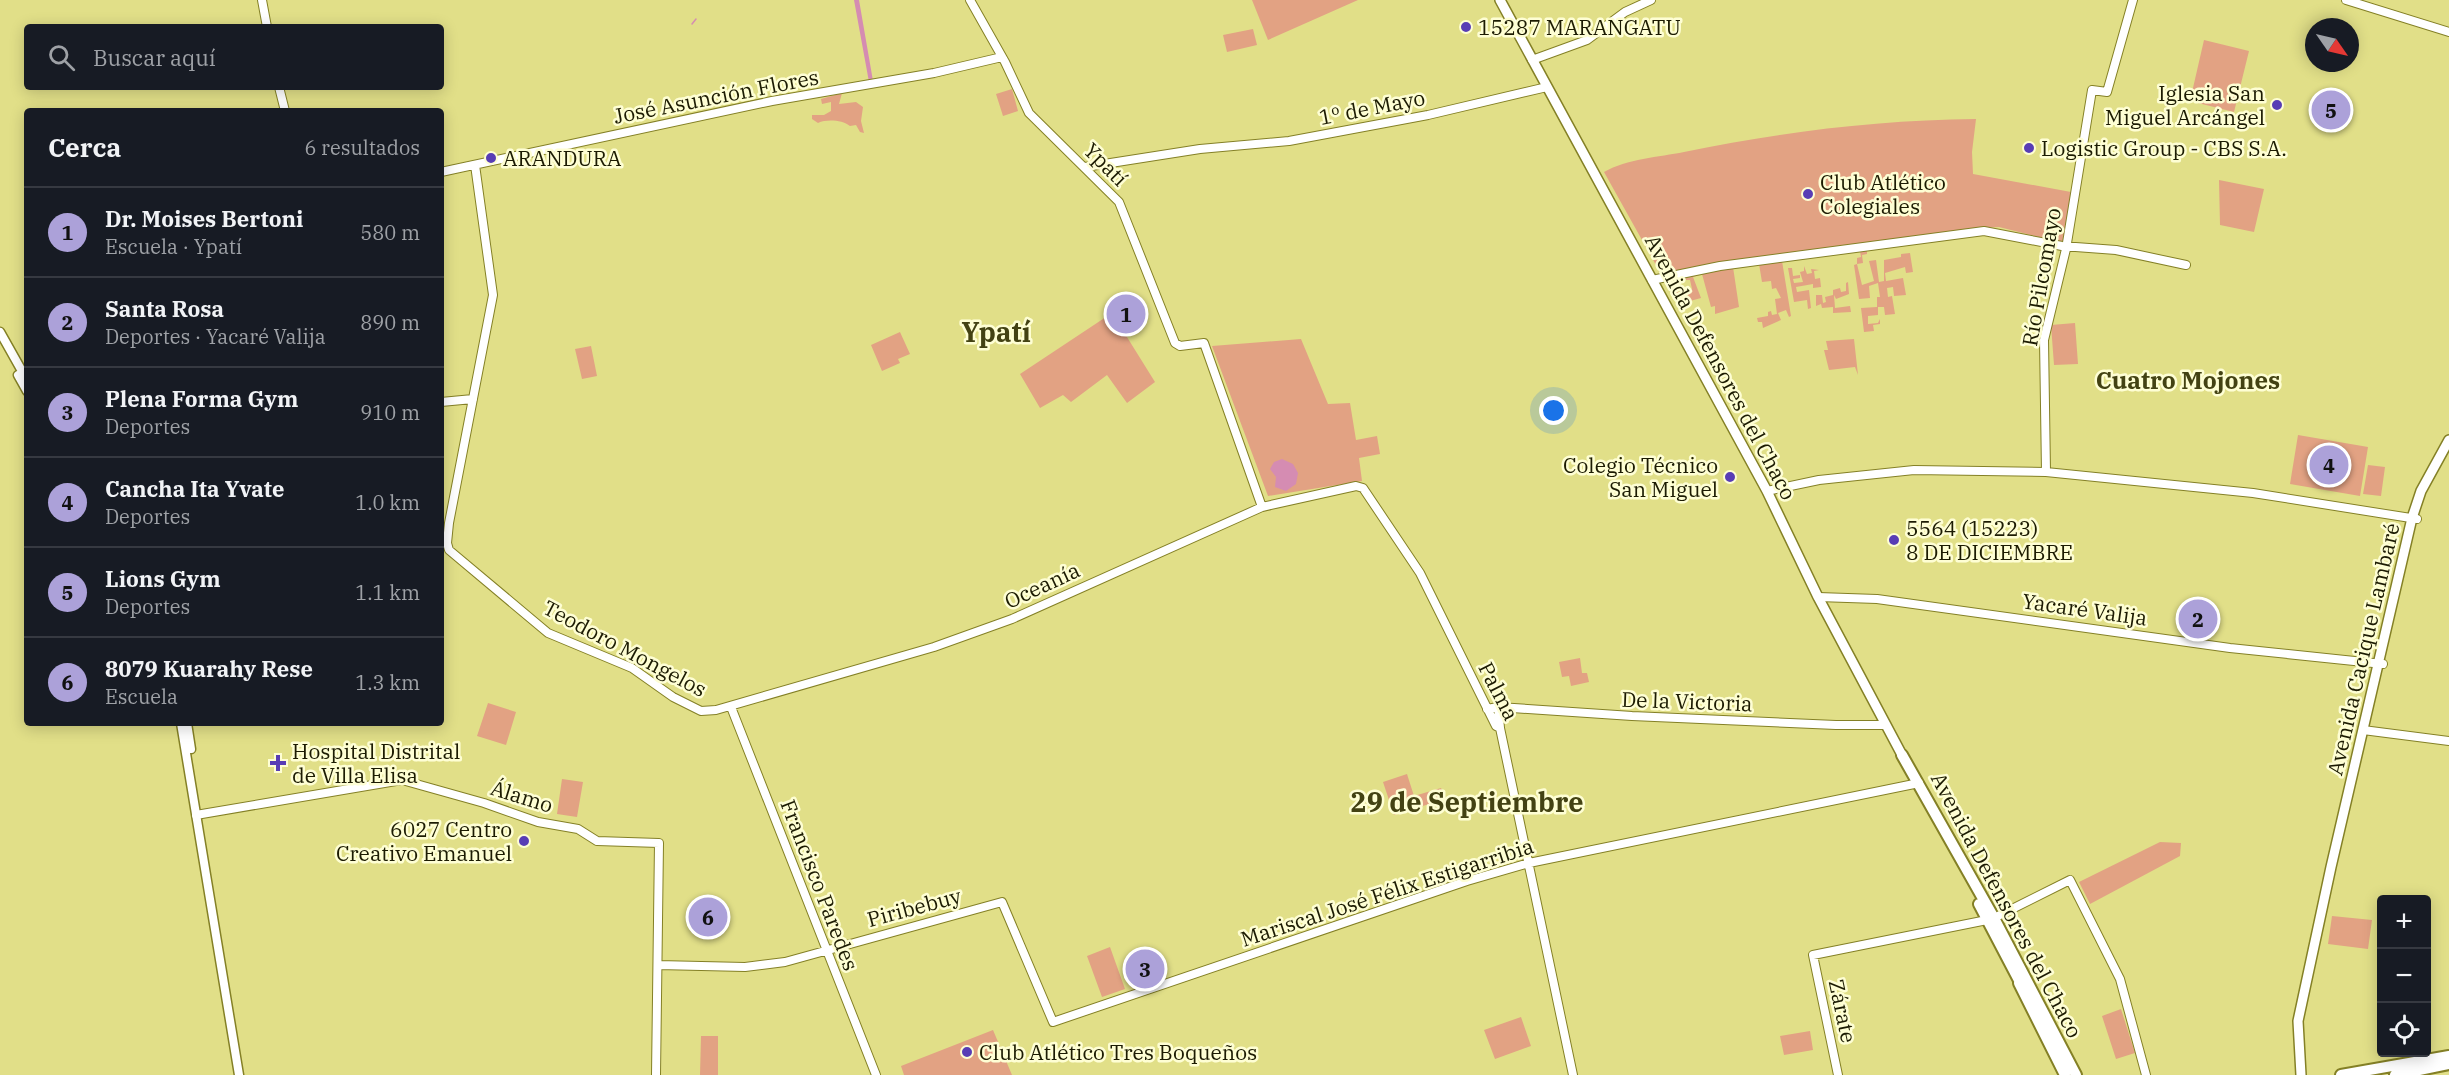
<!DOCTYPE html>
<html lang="es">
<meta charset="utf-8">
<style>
body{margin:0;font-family:"IBM Plex Serif",serif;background:#242831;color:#f1f3f6}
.controls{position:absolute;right:18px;bottom:18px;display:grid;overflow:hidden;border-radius:6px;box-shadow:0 3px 15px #0003}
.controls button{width:54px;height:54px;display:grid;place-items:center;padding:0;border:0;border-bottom:2px solid #363941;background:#171b24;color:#f1f3f6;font:30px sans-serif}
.compass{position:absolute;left:2305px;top:18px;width:54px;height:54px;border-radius:50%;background:#171b24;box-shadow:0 3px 15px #0003;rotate:124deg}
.you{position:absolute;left:1554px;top:411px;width:21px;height:21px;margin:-15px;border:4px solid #fff;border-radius:50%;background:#1a73e8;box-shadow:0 0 0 9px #1a73e833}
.badge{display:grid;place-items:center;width:39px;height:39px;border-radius:50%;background:#aca1d9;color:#111;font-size:20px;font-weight:700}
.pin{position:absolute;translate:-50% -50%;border:3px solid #fff;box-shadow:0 2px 6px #0006}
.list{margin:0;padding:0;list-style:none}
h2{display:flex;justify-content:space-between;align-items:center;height:78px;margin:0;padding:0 24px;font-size:26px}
h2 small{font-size:20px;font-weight:400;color:#9ea1a6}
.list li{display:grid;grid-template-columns:39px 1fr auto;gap:18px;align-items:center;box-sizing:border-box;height:90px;padding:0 24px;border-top:2px solid #363941}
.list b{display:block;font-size:22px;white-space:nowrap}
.list p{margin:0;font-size:20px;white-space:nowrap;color:#9ea1a6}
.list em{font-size:20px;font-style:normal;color:#9ea1a6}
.icon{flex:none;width:33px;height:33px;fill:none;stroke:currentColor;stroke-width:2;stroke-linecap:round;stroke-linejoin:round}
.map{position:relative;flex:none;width:2449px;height:1075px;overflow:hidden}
.search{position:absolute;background:#171b24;box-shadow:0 3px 15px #0003;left:24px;top:24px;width:420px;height:66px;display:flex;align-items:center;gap:15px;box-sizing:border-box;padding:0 21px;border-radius:6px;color:#9ea1a6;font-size:22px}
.panel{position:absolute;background:#171b24;box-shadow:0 3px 15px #0003;left:24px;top:108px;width:420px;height:618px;border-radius:6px}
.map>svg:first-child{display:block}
.green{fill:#e2a283}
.water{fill:#d58cb2}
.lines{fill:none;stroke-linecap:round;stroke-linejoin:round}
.stream{stroke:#d58cb2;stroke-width:1.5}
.tertiary-casing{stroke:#848026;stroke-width:10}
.secondary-casing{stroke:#848026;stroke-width:11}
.primary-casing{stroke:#848026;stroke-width:12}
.trunk-casing{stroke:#848026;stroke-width:14}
.tertiary{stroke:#fff;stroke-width:8}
.secondary{stroke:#fff;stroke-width:8}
.primary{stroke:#fff;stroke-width:9}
.trunk{stroke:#fff;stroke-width:10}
.poi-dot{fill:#583db5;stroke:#fefed4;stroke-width:2}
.labels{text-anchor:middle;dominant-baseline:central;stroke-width:5;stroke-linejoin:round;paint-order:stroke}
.poi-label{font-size:21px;fill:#1c1b02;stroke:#fefed4;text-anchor:start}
.street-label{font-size:21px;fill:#1c1b02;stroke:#fefed4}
.quarter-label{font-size:24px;font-weight:bold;fill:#434213;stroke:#fefed4}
.district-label{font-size:27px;font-weight:bold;fill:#434213;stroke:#fefed4}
</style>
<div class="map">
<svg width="2449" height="1075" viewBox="0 0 2449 1075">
<rect width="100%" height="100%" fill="#e1df88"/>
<!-- green -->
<path class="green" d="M 1252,0 L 1358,0 L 1268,40 Z
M 1253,29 L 1257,45 L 1227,52 L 1223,35 Z
M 2204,40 L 2249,51 L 2234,112 L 2190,101 Z
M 1012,89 L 1018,111 L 1003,116 L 996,94 Z
M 842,93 L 839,104 L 856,102 L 863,107 L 861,121 L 864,133 L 860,132 L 856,125 L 850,126 C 842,120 827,119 818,123 L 812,119 L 812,115 L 824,115 L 831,111 L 831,102 L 822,104 L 821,99 Z
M 1976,119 L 1972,152 L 1973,174 L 2071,192 L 2063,243 L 1999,227 L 1979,228 L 1661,274 L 1604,172 C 1627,159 1659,157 1684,152 C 1781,132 1877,120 1976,119 Z
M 2219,180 L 2264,189 L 2254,232 L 2220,225 Z
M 1867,250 L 1867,254 L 1862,255 L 1863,263 L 1857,264 L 1862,285 L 1874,281 L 1869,261 L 1876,260 L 1879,282 L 1884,281 L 1884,260 L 1901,257 L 1901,254 L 1910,253 L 1913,272 L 1906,273 L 1905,267 L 1885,273 L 1886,281 L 1903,278 L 1906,295 L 1894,296 L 1893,287 L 1887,288 L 1888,297 L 1892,296 L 1895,314 L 1885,315 L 1884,307 L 1878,307 L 1878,315 L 1868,316 L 1868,324 L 1878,323 L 1880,319 L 1880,324 L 1873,325 L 1874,331 L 1864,332 L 1861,308 L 1877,307 L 1877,297 L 1880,297 L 1878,283 L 1869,286 L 1870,298 L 1859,299 L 1854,265 L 1857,264 L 1857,258 L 1861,257 L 1860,251 Z
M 1782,261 L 1791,316 L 1789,317 L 1786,310 L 1778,313 L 1781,320 L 1763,328 L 1762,322 L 1758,322 L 1757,318 L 1768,316 L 1768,312 L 1771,311 L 1772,315 L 1777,314 L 1775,299 L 1781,298 L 1776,288 L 1772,289 L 1771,281 L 1762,282 L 1759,264 Z
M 1804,266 L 1807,274 L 1812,273 L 1811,269 L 1819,270 L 1814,271 L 1815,279 L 1820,278 L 1821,287 L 1813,288 L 1813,284 L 1796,287 L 1797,292 L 1809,290 L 1811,308 L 1808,309 L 1807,300 L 1794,302 L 1788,268 L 1792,268 L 1793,276 L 1800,275 L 1800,278 L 1793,279 L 1794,283 L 1803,282 L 1800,272 L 1804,271 Z
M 1733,267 L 1739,307 L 1715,314 L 1715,306 L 1711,307 L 1702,274 L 1693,277 L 1701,298 L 1690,301 L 1687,292 L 1675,297 L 1672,290 L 1677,289 L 1678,292 L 1692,289 L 1690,280 L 1686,280 L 1685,276 Z
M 1848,282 L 1849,294 L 1836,299 L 1834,295 L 1835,308 L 1850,306 L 1851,312 L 1833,313 L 1833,307 L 1822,308 L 1821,304 L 1816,306 L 1816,295 L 1822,295 L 1823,303 L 1826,302 L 1825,297 L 1833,295 L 1833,290 L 1840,288 L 1841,292 L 1846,291 L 1846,283 Z
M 1112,313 L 1155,382 L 1127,403 L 1107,375 L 1071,402 L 1063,395 L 1040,408 L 1020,374 Z
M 2075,323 L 2078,364 L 2054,365 L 2051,325 Z
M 900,332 L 910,354 L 898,359 L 900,363 L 882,371 L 871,345 Z
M 1301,339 L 1328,404 L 1350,403 L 1356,440 L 1377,436 L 1380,454 L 1359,458 L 1362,481 L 1268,496 L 1212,346 Z
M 1854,339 L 1858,375 L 1855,367 L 1829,370 L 1824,350 L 1828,350 L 1826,341 Z
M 591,346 L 597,376 L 582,379 L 575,349 Z
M 2298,435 L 2368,447 L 2360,496 L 2290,484 Z
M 2368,465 L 2385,467 L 2381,496 L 2363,494 Z
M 1580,658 L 1582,673 L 1587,673 L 1589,682 L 1571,686 L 1569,676 L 1562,677 L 1559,662 Z
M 488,703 L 516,712 L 506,745 L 477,736 Z
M 1407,774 L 1414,796 L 1441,788 L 1445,799 L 1394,815 L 1383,782 Z
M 562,779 L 583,782 L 577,817 L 557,814 Z
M 2160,842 L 2181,843 L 2180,856 L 2090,904 L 2079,882 Z
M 2332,916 L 2372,920 L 2368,949 L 2328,944 Z
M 1110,947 L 1125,989 L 1102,997 L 1087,956 Z
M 2121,1009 L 2135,1053 L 2116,1059 L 2102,1016 Z
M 1521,1017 L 1531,1046 L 1495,1059 L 1484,1030 Z
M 993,1030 L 1012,1075 L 904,1075 L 901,1066 Z
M 1810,1031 L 1813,1050 L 1784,1055 L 1780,1036 Z
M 701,1036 L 718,1036 L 718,1075 L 700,1075 Z"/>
<!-- water -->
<path class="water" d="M 854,0 L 859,0 L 873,81 L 869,82 Z
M 1282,459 L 1293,464 L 1298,473 L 1296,484 L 1286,491 L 1275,487 L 1276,477 L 1270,469 L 1274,462 Z"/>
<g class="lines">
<!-- stream -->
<path class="stream" d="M 692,24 L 696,19"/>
<!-- tertiary casing -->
<g class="tertiary-casing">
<path id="tertiary" d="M 262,0 L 267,27
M 970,0 L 1005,62 L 1029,113 L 1119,202 L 1175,343 L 1180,346 L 1204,343 L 1262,507
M 2346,0 L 2449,32
M 1532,60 L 1587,40 L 1625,12 L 1651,0
M 279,87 L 285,111
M 475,165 L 493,295 L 449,523 L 447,543 L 449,550 L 548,633 L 632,668 L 673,697 L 701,711 L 716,710 L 934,647 L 1012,619 L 1262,507 L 1356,486 L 1363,488 L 1420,573 L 1496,726 L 1500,728 L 1573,1075
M 1085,167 L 1200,149 L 1289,141 L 1428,115 L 1547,87
M 441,172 L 772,101 L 934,73 L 1002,57
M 1652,280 L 1720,266 L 1984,231 L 2062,246 L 2116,250 L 2186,265
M 441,402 L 473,399
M 2046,472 L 2044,340 L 2066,249 L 2092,90 L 2107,92 L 2133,0
M 1767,491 L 1819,480 L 1914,470 L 2046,472 L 2253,493 L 2417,519
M 1818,597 L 1877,599 L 2230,648 L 2383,664
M 731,707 L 876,1075
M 1498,707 L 1500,728
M 1487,709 L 1498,707 L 1632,716 L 1836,725 L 1885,725
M 2363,730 L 2449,741
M 196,815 L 402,780 L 484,803 L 538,822 L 578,829 L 597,841 L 659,843 L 656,1075
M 1992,919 L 2070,880 L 2120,979 L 2146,1075
M 658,965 L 745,967 L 785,962 L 1002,902 L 1053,1022 L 1467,881 L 1529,863 L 1919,783
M 1838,1075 L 1813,955 L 1987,920"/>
</g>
<!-- secondary casing -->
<g class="secondary-casing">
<path id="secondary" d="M 0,332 L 27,380
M 18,375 L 27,391
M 181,723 L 239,1075
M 187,723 L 191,749"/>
</g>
<!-- primary casing -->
<g class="primary-casing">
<path id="primary" d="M 1500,0 L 1767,491 L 1818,597 L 1902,755
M 2301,1075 L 2298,1021 L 2331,867 L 2412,518 L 2421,491 L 2449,440"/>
</g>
<!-- trunk casing -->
<g class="trunk-casing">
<path id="trunk" d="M 1902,755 L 1994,918 L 2076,1075
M 1979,904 L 2023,988
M 2019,983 L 2065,1075
M 2341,1075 L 2449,1056
M 2395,1075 L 2449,1064"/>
</g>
<!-- tertiary -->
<use href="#tertiary" class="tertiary"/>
<!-- secondary -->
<use href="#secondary" class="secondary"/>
<!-- primary -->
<use href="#primary" class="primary"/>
<!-- trunk -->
<use href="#trunk" class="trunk"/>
</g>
<!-- markers -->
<g class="poi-dot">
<circle cx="1466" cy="27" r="6"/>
<circle cx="2277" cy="105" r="6"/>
<circle cx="2029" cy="148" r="6"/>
<circle cx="491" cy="158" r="6"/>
<circle cx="1808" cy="194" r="6"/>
<circle cx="1730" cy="477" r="6"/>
<circle cx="1894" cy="540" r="6"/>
<path d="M275 754h6v6h6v6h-6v6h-6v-6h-6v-6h6z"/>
<circle cx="524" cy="841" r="6"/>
<circle cx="967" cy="1052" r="6"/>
</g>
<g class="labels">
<!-- poi labels -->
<g class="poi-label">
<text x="1478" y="27">15287 MARANGATU</text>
<text x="2265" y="93" text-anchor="end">Iglesia San<tspan x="2265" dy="24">Miguel Arcángel</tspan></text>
<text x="2041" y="148">Logistic Group - CBS S.A.</text>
<text x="503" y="158">ARANDURA</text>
<text x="1820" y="182">Club Atlético<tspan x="1820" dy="24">Colegiales</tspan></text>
<text x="1718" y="465" text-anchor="end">Colegio Técnico<tspan x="1718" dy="24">San Miguel</tspan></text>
<text x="1906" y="528">5564 (15223)<tspan x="1906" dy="24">8 DE DICIEMBRE</tspan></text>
<text x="292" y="751">Hospital Distrital<tspan x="292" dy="24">de Villa Elisa</tspan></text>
<text x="512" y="829" text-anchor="end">6027 Centro<tspan x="512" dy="24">Creativo Emanuel</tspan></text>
<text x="979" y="1052">Club Atlético Tres Boqueños</text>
</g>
<!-- street labels -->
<g class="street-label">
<text transform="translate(716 96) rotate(-11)">José Asunción Flores</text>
<text transform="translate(1372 107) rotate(-11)">1º de Mayo</text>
<text transform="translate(1106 164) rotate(45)">Ypatí</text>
<text transform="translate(2041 277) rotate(-80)">Río Pilcomayo</text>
<text transform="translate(1721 367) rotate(62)">Avenida Defensores del Chaco</text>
<text transform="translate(1042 585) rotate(-25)">Oceanía</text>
<text transform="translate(2085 609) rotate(8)">Yacaré Valija</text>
<text transform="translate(625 648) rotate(28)">Teodoro Mongelos</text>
<text transform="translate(2363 649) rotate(-77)">Avenida Cacique Lambaré</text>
<text transform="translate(1499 691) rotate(63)">Palma</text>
<text transform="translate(1687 701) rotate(2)">De la Victoria</text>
<text transform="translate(522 796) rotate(17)">Álamo</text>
<text transform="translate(820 885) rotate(69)">Francisco Paredes</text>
<text transform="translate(1387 892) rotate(-18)">Mariscal José Félix Estigarribia</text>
<text transform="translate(2007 905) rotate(62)">Avenida Defensores del Chaco</text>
<text transform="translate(914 907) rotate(-15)">Piribebuy</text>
<text transform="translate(1843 1011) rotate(78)">Zárate</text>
</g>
<!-- quarter labels -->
<g class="quarter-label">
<text x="2188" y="380">Cuatro Mojones</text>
</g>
<!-- district labels -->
<g class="district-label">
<text x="996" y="331">Ypatí</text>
<text x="1467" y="801">29 de Septiembre</text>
</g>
</g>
</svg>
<div class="controls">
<button>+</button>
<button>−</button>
<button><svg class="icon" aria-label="locate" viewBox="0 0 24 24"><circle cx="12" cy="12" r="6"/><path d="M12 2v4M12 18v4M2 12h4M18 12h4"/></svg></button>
</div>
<svg class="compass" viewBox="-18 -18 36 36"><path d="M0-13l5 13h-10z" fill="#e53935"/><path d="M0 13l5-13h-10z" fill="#9ea1a6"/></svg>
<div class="you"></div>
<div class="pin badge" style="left:1126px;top:314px">1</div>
<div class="pin badge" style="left:2198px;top:619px">2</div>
<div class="pin badge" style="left:1145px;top:969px">3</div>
<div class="pin badge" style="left:2329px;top:465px">4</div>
<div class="pin badge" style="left:2331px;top:110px">5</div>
<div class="pin badge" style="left:708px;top:917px">6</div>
<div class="search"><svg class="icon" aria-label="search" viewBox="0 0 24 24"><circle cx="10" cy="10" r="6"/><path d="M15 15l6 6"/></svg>Buscar aquí</div>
<section class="panel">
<h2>Cerca<small>6 resultados</small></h2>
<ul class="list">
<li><span class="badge">1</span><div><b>Dr. Moises Bertoni</b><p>Escuela · Ypatí</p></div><em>580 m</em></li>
<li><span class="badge">2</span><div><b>Santa Rosa</b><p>Deportes · Yacaré Valija</p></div><em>890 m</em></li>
<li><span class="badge">3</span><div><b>Plena Forma Gym</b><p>Deportes</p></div><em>910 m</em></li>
<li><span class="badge">4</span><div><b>Cancha Ita Yvate</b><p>Deportes</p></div><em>1.0 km</em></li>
<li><span class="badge">5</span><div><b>Lions Gym</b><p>Deportes</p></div><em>1.1 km</em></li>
<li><span class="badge">6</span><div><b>8079 Kuarahy Rese</b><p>Escuela</p></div><em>1.3 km</em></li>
</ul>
</section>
</div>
